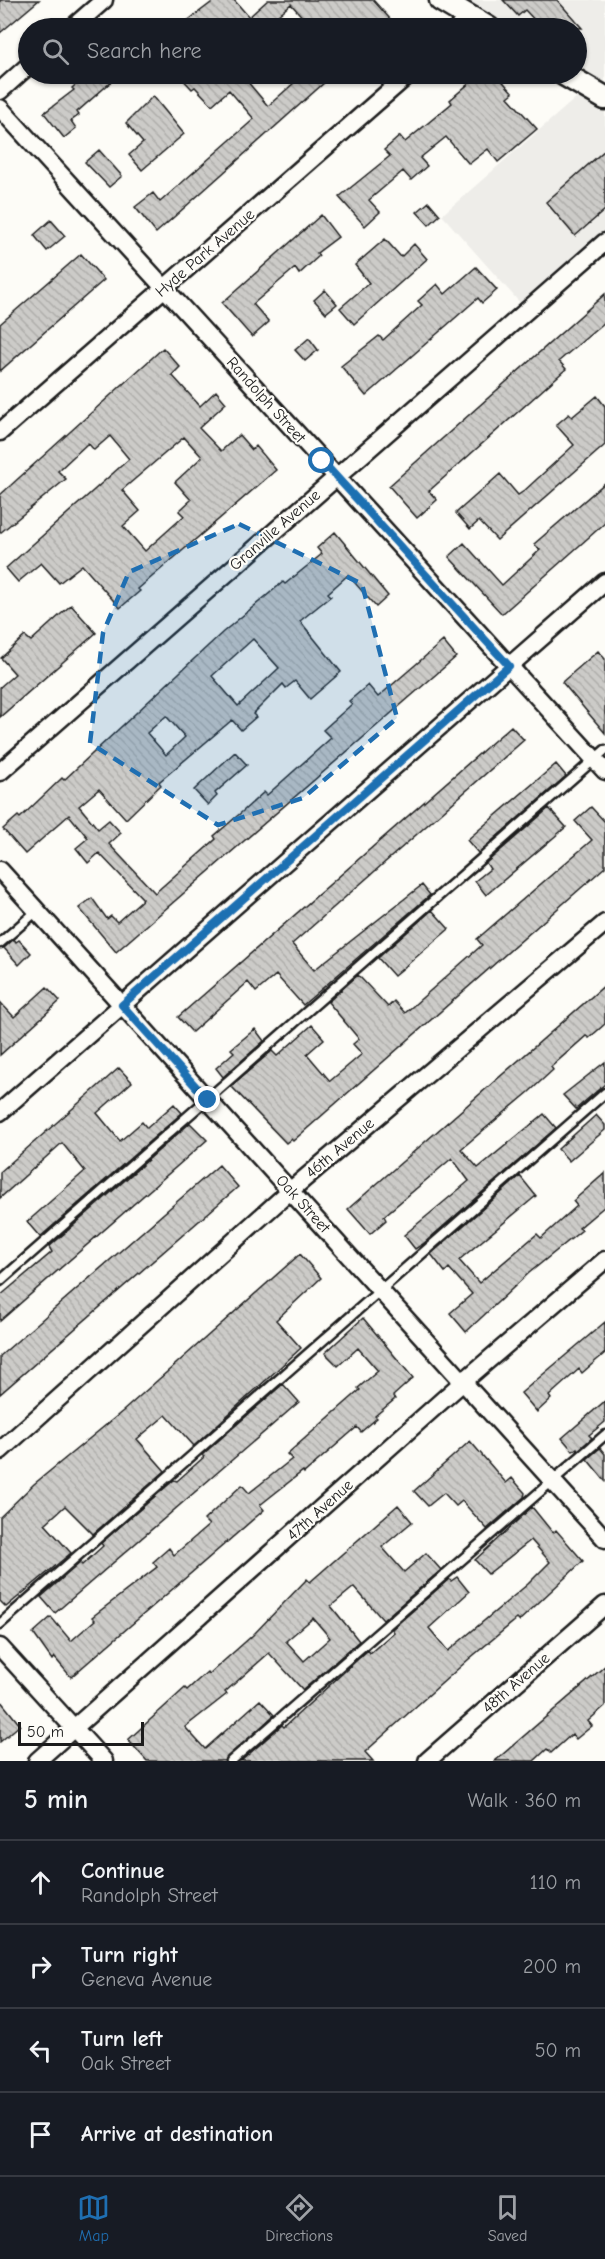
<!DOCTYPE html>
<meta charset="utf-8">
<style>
body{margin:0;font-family:"Comic Neue",sans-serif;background:#242831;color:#f1f3f6}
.scale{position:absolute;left:18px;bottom:15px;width:126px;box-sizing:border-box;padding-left:6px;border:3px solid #1c1c1c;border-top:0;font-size:16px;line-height:21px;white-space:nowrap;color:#1c1c1c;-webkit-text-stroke:4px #fdfcf7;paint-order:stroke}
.stop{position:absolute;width:18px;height:18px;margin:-14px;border:4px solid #1f6fb2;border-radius:50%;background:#fff}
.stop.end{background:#1f6fb2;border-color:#fff;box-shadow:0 2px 6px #0008}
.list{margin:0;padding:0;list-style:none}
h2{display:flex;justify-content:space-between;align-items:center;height:78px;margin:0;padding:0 24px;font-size:26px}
h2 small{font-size:20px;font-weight:400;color:#9ea1a6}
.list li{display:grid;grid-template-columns:39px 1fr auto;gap:18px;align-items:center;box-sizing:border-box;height:84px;padding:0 24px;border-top:2px solid #363941}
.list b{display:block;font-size:22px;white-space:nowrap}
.list p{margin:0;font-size:20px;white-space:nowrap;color:#9ea1a6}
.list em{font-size:20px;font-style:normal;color:#9ea1a6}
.icon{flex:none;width:33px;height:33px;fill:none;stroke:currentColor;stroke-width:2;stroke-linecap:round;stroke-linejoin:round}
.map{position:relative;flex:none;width:605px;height:1761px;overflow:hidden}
.search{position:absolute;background:#171b24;box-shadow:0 2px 4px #0004;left:18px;right:18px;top:18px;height:66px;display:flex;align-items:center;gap:15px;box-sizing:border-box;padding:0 21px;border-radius:33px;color:#9ea1a6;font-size:22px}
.sheet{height:414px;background:#171b24}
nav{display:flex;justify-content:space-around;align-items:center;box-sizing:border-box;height:84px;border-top:2px solid #363941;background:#171b24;font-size:16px;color:#9ea1a6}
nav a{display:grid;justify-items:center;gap:3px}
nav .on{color:#1f6fb2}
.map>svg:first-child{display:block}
.built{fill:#eeede9}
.building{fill:url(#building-back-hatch);stroke:#1c1c1c;stroke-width:1.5;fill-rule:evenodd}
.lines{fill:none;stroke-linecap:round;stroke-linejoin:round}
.service-casing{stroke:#1c1c1c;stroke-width:13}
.minor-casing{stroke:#1c1c1c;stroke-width:21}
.secondary-casing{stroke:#1c1c1c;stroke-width:27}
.service{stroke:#fdfcf7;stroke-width:8}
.minor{stroke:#fdfcf7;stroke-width:16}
.secondary{stroke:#fdfcf7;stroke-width:22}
.route{stroke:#1f6fb2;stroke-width:8}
.marked{fill:#1f6fb2;fill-opacity:0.2;stroke:#1f6fb2;stroke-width:4.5;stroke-dasharray:12 8;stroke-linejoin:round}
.labels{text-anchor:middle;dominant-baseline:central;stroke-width:4.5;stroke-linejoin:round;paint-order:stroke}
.street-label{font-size:16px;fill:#1c1c1c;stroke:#fdfcf7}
</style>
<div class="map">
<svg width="605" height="1761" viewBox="0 0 605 1761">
<defs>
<pattern id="building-back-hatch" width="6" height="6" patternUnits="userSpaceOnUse" patternTransform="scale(1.5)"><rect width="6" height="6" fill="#cccbc8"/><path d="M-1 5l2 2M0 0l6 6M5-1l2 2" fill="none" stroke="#afaeab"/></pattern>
</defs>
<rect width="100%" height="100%" fill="#fdfcf7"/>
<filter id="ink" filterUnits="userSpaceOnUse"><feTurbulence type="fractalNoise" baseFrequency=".0167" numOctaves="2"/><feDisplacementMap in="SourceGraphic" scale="12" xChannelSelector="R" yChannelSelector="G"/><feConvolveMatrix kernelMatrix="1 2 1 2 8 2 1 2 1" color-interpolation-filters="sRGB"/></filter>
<g filter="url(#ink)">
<!-- built -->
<path class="built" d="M 452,0 L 605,0 L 605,93 L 576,74 L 576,28 L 499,28 Z
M 585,90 L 605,101 L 605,245 L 529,313 L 442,215 Z"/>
<!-- building -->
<path class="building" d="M 0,0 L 39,0 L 0,33 Z
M 215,0 L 234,0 L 249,17 L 268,0 L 373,0 L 391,20 L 381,28 L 312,28 L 291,4 L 263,28 L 178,28 Z
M 503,0 L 557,0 L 582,28 L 542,28 L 525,10 L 518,16 Z
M 88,74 L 120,74 L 77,112 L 79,115 L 71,121 L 76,128 L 64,138 L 44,113 L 74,90 L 72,88 Z
M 178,74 L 256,74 L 247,81 L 268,106 L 304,74 L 334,74 L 156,233 L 135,207 L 153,193 L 160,202 L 254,119 L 229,90 L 212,105 L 195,87 L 192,89 Z
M 480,74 L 496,74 L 513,93 L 508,97 L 537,129 L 498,162 L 488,149 L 469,164 L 446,137 L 420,158 L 427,166 L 411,180 L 403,171 L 369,200 L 380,212 L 365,226 L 339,197 L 390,156 L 384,150 L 400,136 L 405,142 L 452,103 L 450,100 Z
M 153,96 L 184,134 L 142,170 L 129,155 L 143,143 L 126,123 Z
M 99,150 L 122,176 L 109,187 L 85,162 Z
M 605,150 L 605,210 L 575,236 L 546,202 Z
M 429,202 L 440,215 L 429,225 L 417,212 Z
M 321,215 L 338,237 L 317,253 L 319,256 L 299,274 L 295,268 L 253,304 L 269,322 L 252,337 L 222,303 Z
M 51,220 L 65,236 L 47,251 L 34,235 Z
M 385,239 L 401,257 L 414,244 L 427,259 L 354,324 L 340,308 L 369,283 L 355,265 Z
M 81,254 L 104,280 L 0,371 L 0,324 Z
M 476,267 L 497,290 L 482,303 L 478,298 L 366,396 L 341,366 L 379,336 L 383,340 L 422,305 L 418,301 L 437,284 L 445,294 Z
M 325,290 L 337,304 L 326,313 L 314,300 Z
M 605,294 L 605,322 L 559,361 L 566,369 L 429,491 L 437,500 L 417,518 L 389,486 Z
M 309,338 L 318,350 L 305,361 L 295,350 Z
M 163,348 L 180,367 L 172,375 L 200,406 L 216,391 L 226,403 L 199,428 L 221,451 L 239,435 L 252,450 L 256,446 L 276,470 L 138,589 L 140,591 L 120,608 L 82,565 L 59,583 L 41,563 L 18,582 L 6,568 L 129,459 L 110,436 L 94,450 L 88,443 L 58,471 L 66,479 L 0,533 L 0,495 ZM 184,437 L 202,457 L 175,482 L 191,500 L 179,511 L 184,516 L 145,551 L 123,526 L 140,511 L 122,490 Z
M 597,396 L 605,406 L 605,445 L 497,540 L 479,521 L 470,529 L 456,513 L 500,474 L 518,495 L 524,491 L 574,445 L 556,425 L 569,414 L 572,417 Z
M 605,483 L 605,523 L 502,614 L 449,557 L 464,543 L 502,585 L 540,550 L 534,544 Z
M 335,532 L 388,596 L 376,607 L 348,575 L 328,593 L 331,596 L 300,621 L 341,672 L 310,699 L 295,681 L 286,688 L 283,684 L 253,714 L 256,717 L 241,730 L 232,720 L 159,782 L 161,785 L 126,819 L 99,789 L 79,806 L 98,829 L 109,820 L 121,833 L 109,844 L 155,893 L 216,839 L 214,836 L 243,811 L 264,792 L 267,795 L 331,738 L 323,730 L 352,704 L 349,701 L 368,685 L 378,697 L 443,641 L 456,657 L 116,952 L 79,908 L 92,898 L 107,919 L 111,916 L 117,922 L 143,899 L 99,853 L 88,863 L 76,848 L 88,838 L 69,815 L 25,854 L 3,829 L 18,816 L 20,818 L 62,778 L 64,780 L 223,632 L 283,582 L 285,584 L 322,554 L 317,548 ZM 253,639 L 279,668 L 238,706 L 212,676 ZM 166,716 L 185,737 L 166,755 L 147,733 Z
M 71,605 L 96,633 L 0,717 L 0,687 L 15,674 L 1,658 L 25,636 L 31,641 Z
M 598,651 L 605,659 L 605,733 L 562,682 Z
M 511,726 L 524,740 L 292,944 L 314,970 L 422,885 L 430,895 L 303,1005 L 276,975 L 256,992 L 248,982 L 192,1032 L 178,1017 Z
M 235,752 L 247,765 L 215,793 L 217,796 L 208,805 L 194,790 Z
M 556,764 L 566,776 L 478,853 L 467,840 Z
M 591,807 L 605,822 L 605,867 L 293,1141 L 291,1139 L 286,1143 L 231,1086 L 272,1051 L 277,1056 L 312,1025 L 324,1039 L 307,1054 L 330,1081 L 362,1054 L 353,1044 L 359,1039 L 328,1002 L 358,975 L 388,1007 L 394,1001 L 405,1013 L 482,945 L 477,939 L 592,840 L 575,821 Z
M 549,808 L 566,827 L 486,895 L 475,881 L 490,869 L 486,863 Z
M 432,910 L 449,929 L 394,976 L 378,958 Z
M 14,939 L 16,942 L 19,940 L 31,953 L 19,965 L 4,948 Z
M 605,985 L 605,1024 L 589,1038 L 586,1036 L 551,1067 L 553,1070 L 529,1092 L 461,1149 L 478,1168 L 544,1114 L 556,1128 L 423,1244 L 415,1249 L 404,1235 L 469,1181 L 452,1158 L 384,1216 L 386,1220 L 370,1234 L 348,1209 Z
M 47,987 L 60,1001 L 0,1055 L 0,1002 L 14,1017 Z
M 255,1029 L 264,1041 L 223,1077 L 216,1068 L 234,1052 L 231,1049 Z
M 605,1062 L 605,1084 L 576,1109 L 563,1095 Z
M 119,1068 L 132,1082 L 97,1113 L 120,1141 L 142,1122 L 147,1128 L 174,1104 L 182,1113 L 40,1237 L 27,1222 L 85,1171 L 62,1143 L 0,1198 L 0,1172 Z
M 596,1115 L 605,1125 L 605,1130 L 569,1161 L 558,1149 Z
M 190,1123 L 207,1140 L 0,1321 L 0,1296 L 52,1252 L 49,1247 Z
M 219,1165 L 238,1187 L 0,1394 L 0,1356 Z
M 605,1173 L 605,1206 L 579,1228 L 582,1230 L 529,1273 L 466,1332 L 450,1313 L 472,1294 L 449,1268 L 445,1272 L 431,1254 L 520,1176 L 536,1196 L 459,1260 L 479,1283 L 537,1234 L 541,1238 L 577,1206 L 573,1201 Z
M 300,1254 L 321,1278 L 276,1320 L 301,1348 L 194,1446 L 166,1415 L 137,1439 L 165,1471 L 93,1534 L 65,1506 L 45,1524 L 71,1553 L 6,1607 L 0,1601 L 0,1517 L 34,1484 L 123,1411 Z
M 363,1318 L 413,1378 L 393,1396 L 395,1399 L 375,1416 L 377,1418 L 361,1432 L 357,1427 L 304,1473 L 303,1471 L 260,1505 L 264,1510 L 71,1677 L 54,1657 L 52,1660 L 33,1633 L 51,1617 L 71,1641 L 95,1620 L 92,1617 L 157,1567 L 153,1562 L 169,1548 L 174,1555 L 209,1525 L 204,1520 L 242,1485 L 249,1493 L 292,1459 L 287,1454 L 360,1390 L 358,1388 L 378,1371 L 358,1348 L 338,1366 L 325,1353 Z
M 605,1322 L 605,1353 L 582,1373 L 579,1369 L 549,1396 L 551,1399 L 537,1412 L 521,1393 Z
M 283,1384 L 299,1402 L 55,1613 L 41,1597 L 80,1563 L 82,1565 L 103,1546 L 101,1543 L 174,1480 L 177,1481 L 204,1457 L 202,1455 Z
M 605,1401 L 605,1422 L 589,1435 L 592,1438 L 578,1450 L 577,1448 L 573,1451 L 562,1438 Z
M 470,1441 L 506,1483 L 512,1478 L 525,1493 L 524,1497 L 487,1529 L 462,1501 L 456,1506 L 444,1493 L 428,1506 L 414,1491 Z
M 600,1448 L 605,1454 L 605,1481 L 587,1459 Z
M 398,1505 L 412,1522 L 382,1547 L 404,1572 L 426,1553 L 441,1570 L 383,1620 L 354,1587 L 331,1606 L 359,1641 L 303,1690 L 269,1653 L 225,1692 L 227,1694 L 185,1727 L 205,1749 L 260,1700 L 274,1715 L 225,1761 L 147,1761 L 128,1740 L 185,1688 L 187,1690 L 207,1672 L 209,1674 L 253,1635 L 307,1579 L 310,1582 ZM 313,1618 L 330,1638 L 304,1661 L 286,1641 Z
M 532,1507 L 553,1533 L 556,1530 L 583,1561 L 519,1621 L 517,1619 L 469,1659 L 365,1752 L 373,1761 L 241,1761 L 282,1725 L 284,1727 L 368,1650 L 370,1653 L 394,1632 L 392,1629 L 449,1579 L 451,1581 L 457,1577 L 469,1592 L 429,1628 L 448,1651 L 528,1584 L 550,1562 L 531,1540 L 488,1574 L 475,1560 Z
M 605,1666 L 605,1706 L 588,1721 L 592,1726 L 576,1739 L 572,1734 L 551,1753 L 547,1749 L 534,1761 L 495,1761 Z
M 0,1700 L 20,1725 L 0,1742 Z"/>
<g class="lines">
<!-- service casing -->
<g class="service-casing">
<path id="service" d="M 0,943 L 38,910
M 0,1281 L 605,750
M 0,1624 L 605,1093
M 231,1761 L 605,1435"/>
</g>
<!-- minor casing -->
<g class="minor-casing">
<path id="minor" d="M 72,28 L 104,0
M 458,28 L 467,16
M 0,91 L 28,66
M 0,108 L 605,771
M 0,432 L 409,74
M 0,772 L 605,242
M 0,870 L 605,1539
M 0,1112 L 605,582
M 0,1451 L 291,1190 L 605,923
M 0,1647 L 104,1761
M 37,1761 L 464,1381 L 605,1260
M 427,1761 L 605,1605"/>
</g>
<!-- secondary casing -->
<g class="secondary-casing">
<path id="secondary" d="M 441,0 L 488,28
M 564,74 L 605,98"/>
</g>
<!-- service -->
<use href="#service" class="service"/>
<!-- minor -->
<use href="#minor" class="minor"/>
<!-- secondary -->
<use href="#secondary" class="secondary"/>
</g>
</g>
<g class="lines" filter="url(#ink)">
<!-- route -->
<path class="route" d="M 208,1100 L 122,1005 L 509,666 L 322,461"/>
</g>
<!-- marked area -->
<path class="marked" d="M 239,524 L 362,584 L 397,718 L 303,798 L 218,825 L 90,743 L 103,633 L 129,572 Z"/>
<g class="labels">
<!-- street labels -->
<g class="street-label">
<text transform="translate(205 253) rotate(-41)">Hyde Park Avenue</text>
<text transform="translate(266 400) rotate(48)">Randolph Street</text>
<text transform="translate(275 530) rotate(-41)">Granville Avenue</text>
<text transform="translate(340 1148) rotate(-40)">46th Avenue</text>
<text transform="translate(303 1204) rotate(48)">Oak Street</text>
<text transform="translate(320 1510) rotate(-42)">47th Avenue</text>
<text transform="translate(516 1683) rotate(-41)">48th Avenue</text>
</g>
</g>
</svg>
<div class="scale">50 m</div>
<div class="stop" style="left:322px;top:461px"></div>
<div class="stop end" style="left:208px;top:1100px"></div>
<div class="search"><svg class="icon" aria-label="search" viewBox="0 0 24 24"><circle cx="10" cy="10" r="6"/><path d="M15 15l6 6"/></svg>Search here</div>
</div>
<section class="sheet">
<h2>5 min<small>Walk · 360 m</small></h2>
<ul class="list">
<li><svg class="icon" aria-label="ahead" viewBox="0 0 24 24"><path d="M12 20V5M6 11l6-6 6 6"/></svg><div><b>Continue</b><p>Randolph Street</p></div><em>110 m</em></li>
<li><svg class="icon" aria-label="right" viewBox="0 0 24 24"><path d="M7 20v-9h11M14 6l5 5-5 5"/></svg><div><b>Turn right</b><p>Geneva Avenue</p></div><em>200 m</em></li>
<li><svg class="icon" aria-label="left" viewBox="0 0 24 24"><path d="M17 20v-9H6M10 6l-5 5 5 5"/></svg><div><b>Turn left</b><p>Oak Street</p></div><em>50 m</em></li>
<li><svg class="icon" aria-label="arrive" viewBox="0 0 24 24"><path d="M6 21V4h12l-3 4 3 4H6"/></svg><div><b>Arrive at destination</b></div></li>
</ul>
</section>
<nav>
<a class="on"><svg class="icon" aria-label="map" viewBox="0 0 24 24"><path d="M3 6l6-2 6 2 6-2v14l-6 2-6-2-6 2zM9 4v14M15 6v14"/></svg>Map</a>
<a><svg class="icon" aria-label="directions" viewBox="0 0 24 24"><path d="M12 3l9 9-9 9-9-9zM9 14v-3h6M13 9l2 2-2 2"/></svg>Directions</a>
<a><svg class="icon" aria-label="saved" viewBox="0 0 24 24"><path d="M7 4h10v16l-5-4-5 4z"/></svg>Saved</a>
</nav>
